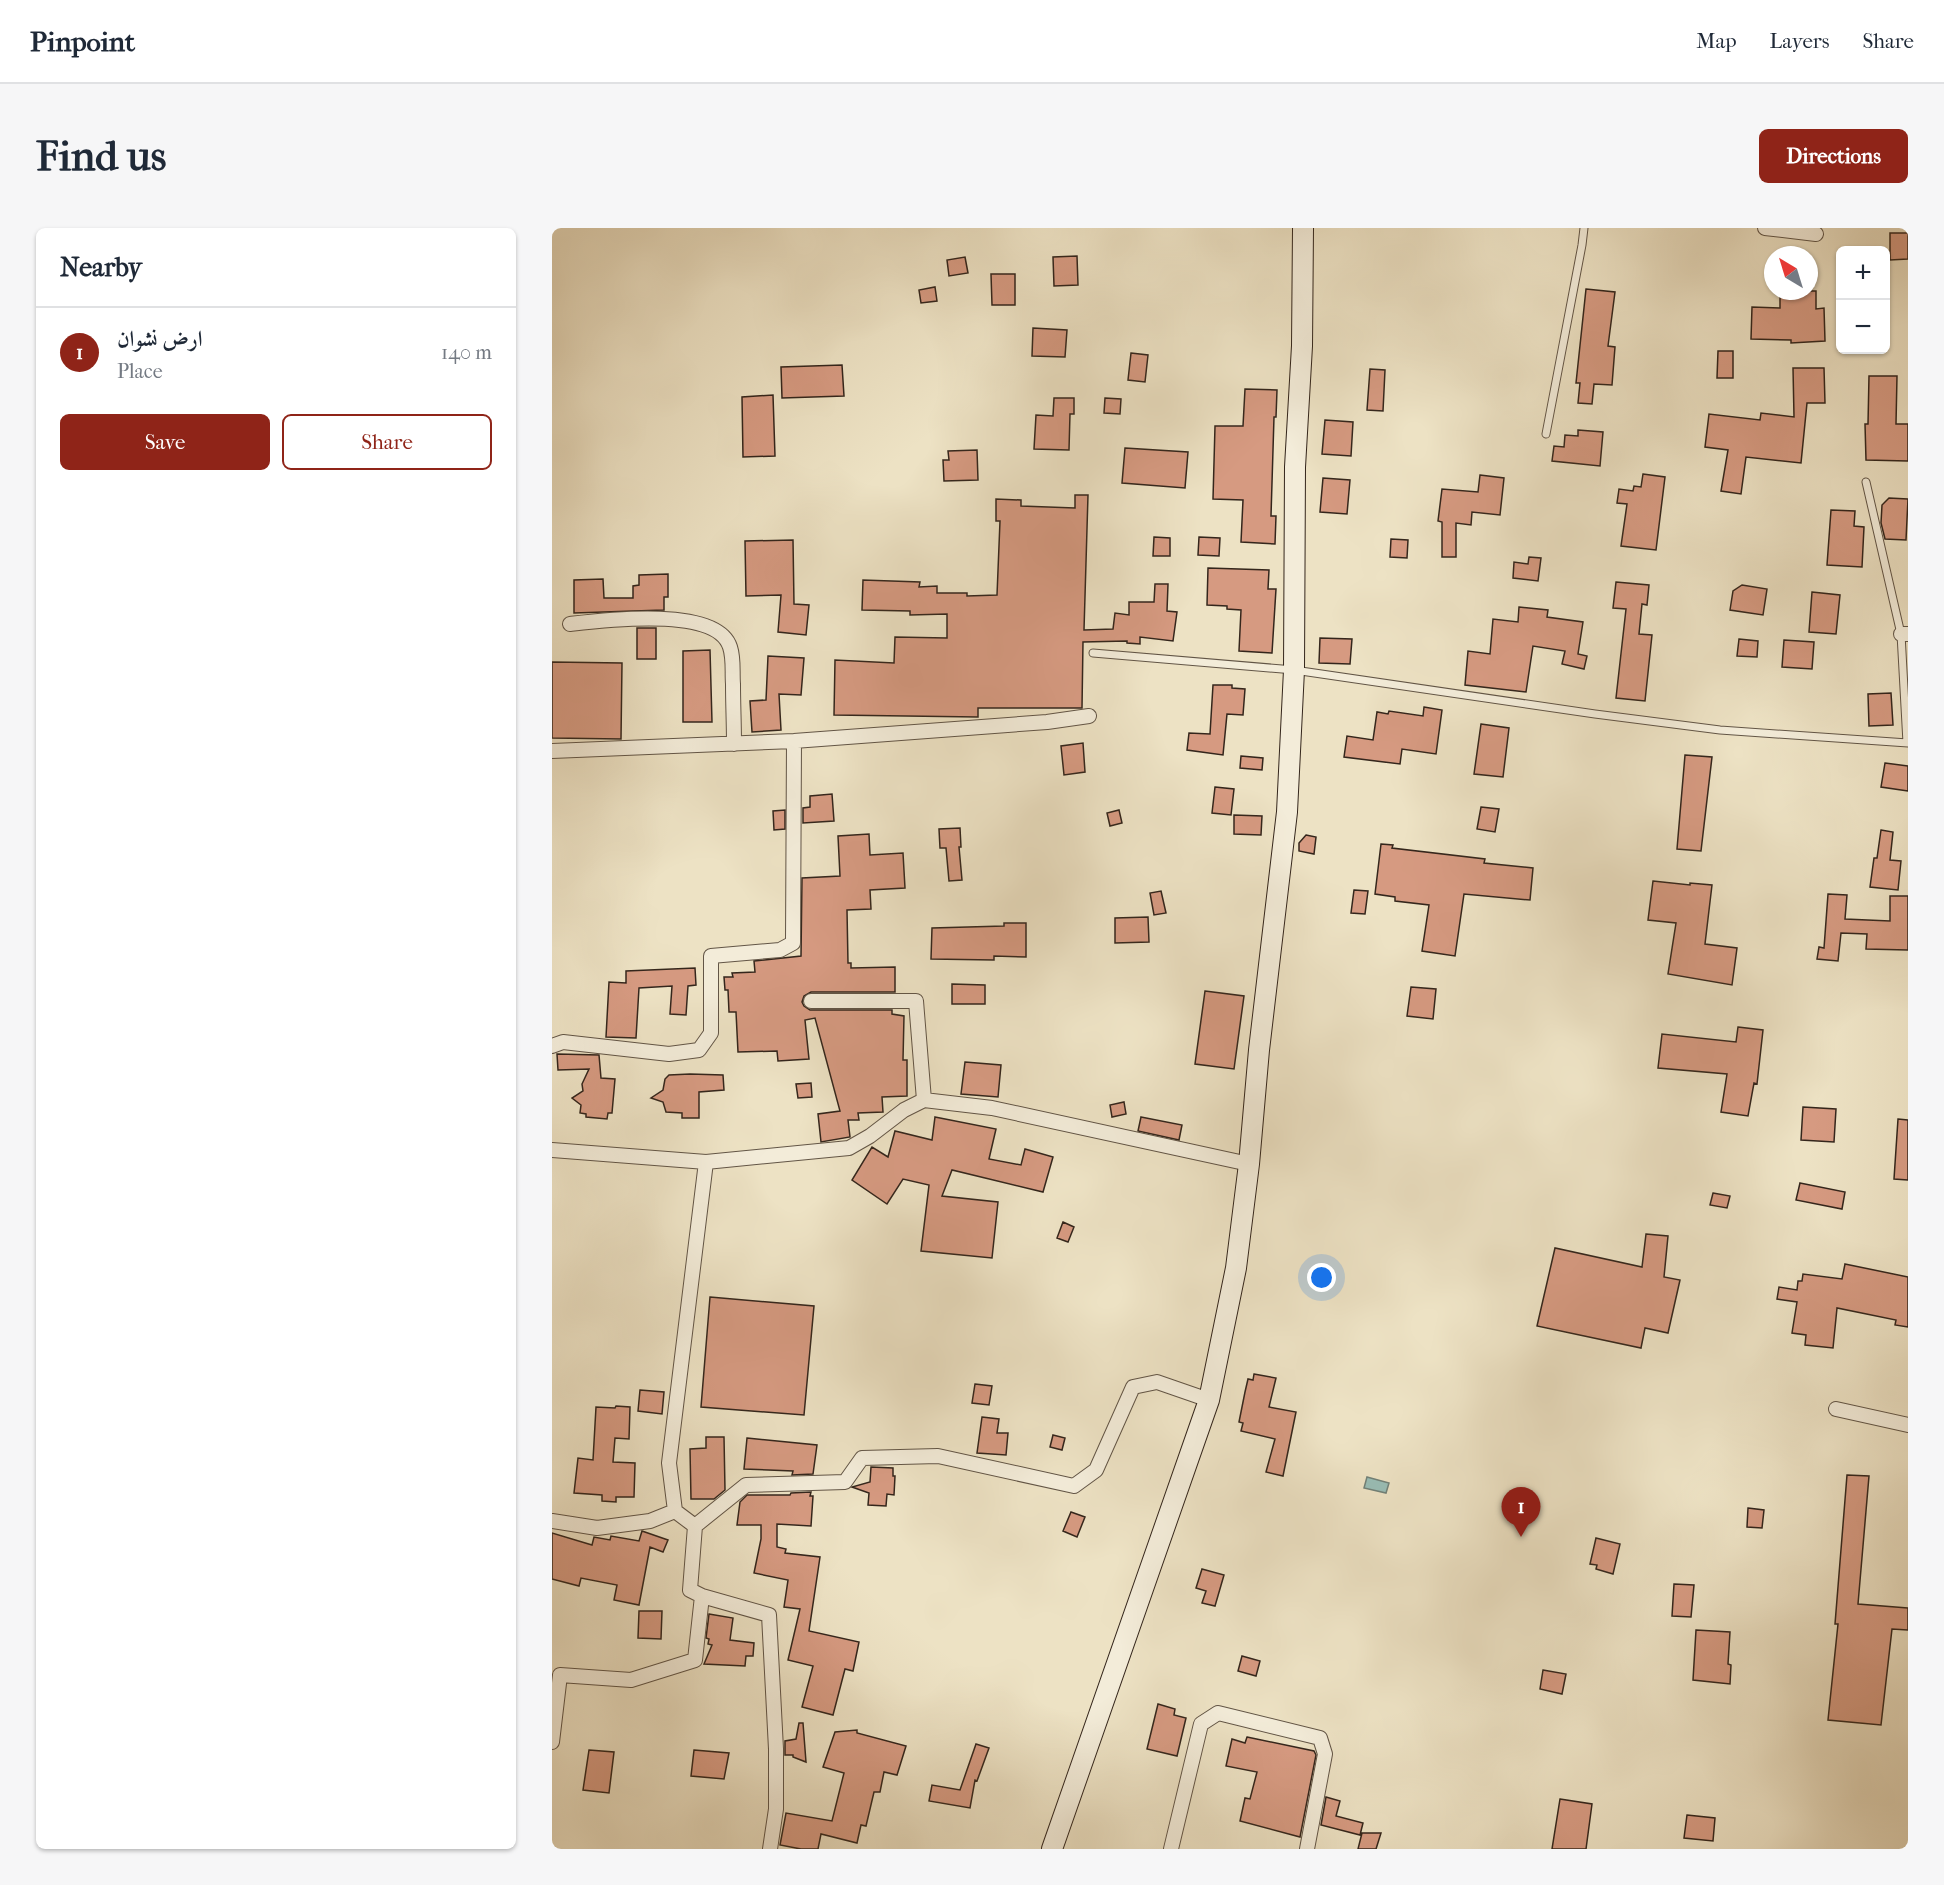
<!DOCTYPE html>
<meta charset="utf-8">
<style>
body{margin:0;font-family:"IM FELL French Canon",Amiri,serif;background:#f6f6f7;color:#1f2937}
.controls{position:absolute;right:18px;top:18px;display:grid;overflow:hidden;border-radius:9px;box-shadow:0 2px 4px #0004}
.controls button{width:54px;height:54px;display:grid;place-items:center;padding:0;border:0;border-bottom:2px solid #e0e1e3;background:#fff;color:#1f2937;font:30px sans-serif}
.compass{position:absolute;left:1212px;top:18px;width:54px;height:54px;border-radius:50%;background:#fff;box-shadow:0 2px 4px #0004;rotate:322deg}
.you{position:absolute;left:770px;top:1050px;width:21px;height:21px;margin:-15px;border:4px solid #fff;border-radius:50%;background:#1a73e8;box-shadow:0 0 0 9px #1a73e833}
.badge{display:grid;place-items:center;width:39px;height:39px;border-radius:50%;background:#8f2418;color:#fff;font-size:20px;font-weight:700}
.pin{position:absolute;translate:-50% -50px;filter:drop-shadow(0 2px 3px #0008)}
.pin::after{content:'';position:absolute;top:32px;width:21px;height:18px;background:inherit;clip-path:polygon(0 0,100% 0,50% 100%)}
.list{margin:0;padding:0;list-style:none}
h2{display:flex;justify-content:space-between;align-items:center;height:78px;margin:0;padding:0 24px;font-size:26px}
h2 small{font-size:20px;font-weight:400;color:#747a83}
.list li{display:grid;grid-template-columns:39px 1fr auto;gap:18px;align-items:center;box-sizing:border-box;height:90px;padding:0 24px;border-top:2px solid #e0e1e3}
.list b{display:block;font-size:22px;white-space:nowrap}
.list p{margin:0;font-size:20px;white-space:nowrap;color:#747a83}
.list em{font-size:20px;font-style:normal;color:#747a83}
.actions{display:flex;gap:12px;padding:18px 24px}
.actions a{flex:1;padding:14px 0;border:2px solid #8f2418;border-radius:9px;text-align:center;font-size:21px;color:#8f2418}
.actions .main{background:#8f2418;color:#fff}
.map{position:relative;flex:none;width:1356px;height:1621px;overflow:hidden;border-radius:9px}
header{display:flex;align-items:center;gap:36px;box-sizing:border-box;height:84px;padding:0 30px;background:#fff;border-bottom:2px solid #e0e1e3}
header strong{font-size:28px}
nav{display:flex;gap:33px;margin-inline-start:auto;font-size:21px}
.intro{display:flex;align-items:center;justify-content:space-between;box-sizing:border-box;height:144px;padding:0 36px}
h1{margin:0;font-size:42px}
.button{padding:15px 27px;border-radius:9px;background:#8f2418;color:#fff;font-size:21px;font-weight:700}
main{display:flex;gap:36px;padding:0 36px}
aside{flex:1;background:#fff;border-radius:9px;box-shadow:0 2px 4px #0004}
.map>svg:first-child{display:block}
.water{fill:#99bdb5;stroke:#718178;stroke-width:1.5}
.building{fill:#d69a81;stroke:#34261c;stroke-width:1.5}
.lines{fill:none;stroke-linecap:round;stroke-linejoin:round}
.lane-casing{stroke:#625546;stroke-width:9}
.street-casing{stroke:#625546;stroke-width:16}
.secondary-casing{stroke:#34261c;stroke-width:22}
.lane{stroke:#f3ecd9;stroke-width:7}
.street{stroke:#f3ecd9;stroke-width:14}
.secondary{stroke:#f3ecd9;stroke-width:20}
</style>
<header>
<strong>Pinpoint</strong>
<nav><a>Map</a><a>Layers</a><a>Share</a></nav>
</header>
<div class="intro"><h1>Find us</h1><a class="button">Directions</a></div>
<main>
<aside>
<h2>Nearby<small></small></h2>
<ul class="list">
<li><span class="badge">1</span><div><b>ارض نشوان</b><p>Place</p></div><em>140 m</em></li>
</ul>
<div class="actions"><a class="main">Save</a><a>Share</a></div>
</aside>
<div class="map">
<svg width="1356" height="1621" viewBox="0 0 1356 1621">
<rect width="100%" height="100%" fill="#ede2c4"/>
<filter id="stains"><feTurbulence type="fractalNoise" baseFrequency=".00333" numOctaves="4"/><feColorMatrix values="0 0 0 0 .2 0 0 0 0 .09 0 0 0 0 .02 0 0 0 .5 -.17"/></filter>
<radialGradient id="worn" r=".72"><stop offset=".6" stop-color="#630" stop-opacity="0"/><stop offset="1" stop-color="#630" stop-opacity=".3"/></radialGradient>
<!-- water -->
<path class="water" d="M 815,1249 L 837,1255 L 834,1265 L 812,1260 Z"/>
<!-- building -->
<path class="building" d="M 1338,5 L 1356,5 L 1356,31 L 1338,32 Z
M 525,28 L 526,57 L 502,58 L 501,29 Z
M 413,29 L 416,45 L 397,48 L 395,32 Z
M 439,46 L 463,46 L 463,77 L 440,77 Z
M 383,59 L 385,73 L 369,75 L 367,62 Z
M 1034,61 L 1063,64 L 1056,118 L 1063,119 L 1060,157 L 1042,156 L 1040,176 L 1026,175 L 1028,155 L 1024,155 Z
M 1228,63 L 1264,63 L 1264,81 L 1272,80 L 1273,113 L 1239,115 L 1239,112 L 1199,111 L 1200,79 L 1228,80 Z
M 481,100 L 515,102 L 513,129 L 480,128 Z
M 1166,123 L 1181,123 L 1181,150 L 1165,150 Z
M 579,125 L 596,127 L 593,154 L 576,152 Z
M 290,137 L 292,168 L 230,170 L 229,139 Z
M 1241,140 L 1272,140 L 1273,175 L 1255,175 L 1249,235 L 1194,229 L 1189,266 L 1169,263 L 1176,222 L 1153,219 L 1157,186 L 1208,192 L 1209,185 L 1242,189 Z
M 818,141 L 833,142 L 831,183 L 815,182 Z
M 1317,148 L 1345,148 L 1344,196 L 1356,196 L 1356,233 L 1314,232 L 1313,196 L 1316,196 Z
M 693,161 L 725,162 L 724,189 L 722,189 L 719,288 L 724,288 L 723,316 L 689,314 L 691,272 L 661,271 L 663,198 L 691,198 Z
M 221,167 L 223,228 L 191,229 L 190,169 Z
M 502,170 L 522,170 L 522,186 L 518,186 L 517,222 L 482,221 L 484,187 L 501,188 Z
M 553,170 L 569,171 L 568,186 L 552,185 Z
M 773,192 L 801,194 L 799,228 L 770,226 Z
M 1026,202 L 1051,204 L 1048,238 L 1000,233 L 1002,218 L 1012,219 L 1013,207 L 1026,208 Z
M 573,220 L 636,224 L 633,260 L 570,255 Z
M 425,222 L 426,252 L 392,253 L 391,232 L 397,232 L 396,223 Z
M 1091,246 L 1113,249 L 1104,322 L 1069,318 L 1075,276 L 1065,275 L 1067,261 L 1081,263 L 1082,258 L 1089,259 Z
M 928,247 L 952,250 L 948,287 L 920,284 L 919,297 L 904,295 L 904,329 L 890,329 L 890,294 L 886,293 L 890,261 L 926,264 Z
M 771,250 L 798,252 L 795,286 L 768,284 Z
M 523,267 L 536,267 L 532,402 L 561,401 L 563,385 L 577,387 L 577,374 L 602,374 L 603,356 L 616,356 L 615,383 L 625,384 L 621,413 L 588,409 L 588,416 L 575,415 L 575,413 L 531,414 L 530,480 L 426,480 L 426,489 L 282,487 L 283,432 L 342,435 L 343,409 L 395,410 L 395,386 L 358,387 L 358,383 L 310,382 L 311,352 L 368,354 L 367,359 L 385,358 L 385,365 L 415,365 L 415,368 L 445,367 L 448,293 L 444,293 L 444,271 L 469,272 L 469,278 L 523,280 Z
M 1337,270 L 1356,271 L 1354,312 L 1333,311 L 1329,295 L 1330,277 Z
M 1279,282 L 1303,283 L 1302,298 L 1312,299 L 1310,339 L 1275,337 Z
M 602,309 L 618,310 L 618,328 L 601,328 Z
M 647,309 L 668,310 L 667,328 L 646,327 Z
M 839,311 L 856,312 L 855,330 L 838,329 Z
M 241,312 L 242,376 L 257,377 L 254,407 L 226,404 L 229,367 L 194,368 L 193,313 Z
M 977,329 L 989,330 L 986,353 L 961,350 L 962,334 L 976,336 Z
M 656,340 L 717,342 L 716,361 L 724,361 L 720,425 L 687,423 L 689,382 L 675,381 L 675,378 L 655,377 Z
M 116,346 L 116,369 L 112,369 L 112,382 L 22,385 L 22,352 L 51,351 L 52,370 L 81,370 L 81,358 L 87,357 L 87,347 Z
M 1064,354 L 1097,357 L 1095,377 L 1090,376 L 1087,406 L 1100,407 L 1093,473 L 1064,470 L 1074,381 L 1061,380 Z
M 1190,357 L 1215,361 L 1211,387 L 1178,382 L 1181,363 Z
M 1260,364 L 1288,367 L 1284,406 L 1257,404 Z
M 967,379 L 996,382 L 995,389 L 1031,394 L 1026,426 L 1035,428 L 1032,441 L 1010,436 L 1013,423 L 981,418 L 974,464 L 913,457 L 916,423 L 938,426 L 941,391 L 966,394 Z
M 85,400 L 104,400 L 104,431 L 85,431 Z
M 768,410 L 800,411 L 798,436 L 767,435 Z
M 1187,411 L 1206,413 L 1205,429 L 1185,428 Z
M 1232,412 L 1262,414 L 1260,441 L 1230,439 Z
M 158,422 L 160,494 L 131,494 L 131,423 Z
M 216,428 L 252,430 L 249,467 L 227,466 L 229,502 L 200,504 L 198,473 L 214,472 Z
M 0,434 L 70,435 L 69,511 L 0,510 Z
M 661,457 L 680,457 L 680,460 L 693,461 L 691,487 L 675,486 L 671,527 L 635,522 L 637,505 L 658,506 Z
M 1339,465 L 1341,497 L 1317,498 L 1316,466 Z
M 872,479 L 890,482 L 884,526 L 850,521 L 848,536 L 792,529 L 795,508 L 821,512 L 825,484 L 836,486 L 837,483 L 871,488 Z
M 929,496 L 957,500 L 951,549 L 922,546 Z
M 531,515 L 533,544 L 512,547 L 509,518 Z
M 1133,527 L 1160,529 L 1149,623 L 1125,621 Z
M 689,528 L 711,530 L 710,542 L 688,540 Z
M 1333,535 L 1356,538 L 1356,563 L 1329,559 Z
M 663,559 L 682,561 L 679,587 L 660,585 Z
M 280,566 L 282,593 L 251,595 L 251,580 L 258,579 L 258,568 Z
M 929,579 L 947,581 L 943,604 L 925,601 Z
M 233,582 L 233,601 L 222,602 L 221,583 Z
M 567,582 L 570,595 L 558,598 L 555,585 Z
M 682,587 L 710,588 L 709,607 L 682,606 Z
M 408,600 L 409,619 L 407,619 L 410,652 L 397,653 L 394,620 L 388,620 L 387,601 Z
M 1329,602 L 1341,604 L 1338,632 L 1349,633 L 1346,662 L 1318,659 L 1322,630 L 1325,630 Z
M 317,606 L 318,627 L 351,625 L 353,660 L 318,662 L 319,681 L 295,682 L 296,735 L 299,735 L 299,740 L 343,739 L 343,764 L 259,764 L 252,768 L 250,774 L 252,778 L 258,782 L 340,782 L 340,786 L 352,788 L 351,832 L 355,832 L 355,868 L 330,869 L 331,884 L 306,885 L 307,892 L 296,892 L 298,909 L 269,914 L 266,886 L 288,883 L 263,790 L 253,792 L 257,831 L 226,833 L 225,823 L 186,824 L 184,784 L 177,784 L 176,762 L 173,762 L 172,749 L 181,749 L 180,745 L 203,744 L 202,733 L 249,728 L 250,650 L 288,648 L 286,608 Z
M 754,607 L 764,609 L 762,626 L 747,623 L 747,615 Z
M 829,616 L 841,617 L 840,620 L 933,631 L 932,635 L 981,640 L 978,672 L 912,666 L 903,728 L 870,723 L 877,677 L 843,673 L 843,669 L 823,666 Z
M 1101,653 L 1138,657 L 1138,655 L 1160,657 L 1153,716 L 1185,720 L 1180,757 L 1116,746 L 1124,695 L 1096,692 Z
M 802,662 L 816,663 L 813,686 L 799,685 Z
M 609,663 L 614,685 L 602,687 L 598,665 Z
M 1276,666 L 1295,667 L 1293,691 L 1338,693 L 1338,668 L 1356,668 L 1356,722 L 1314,721 L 1315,706 L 1289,705 L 1286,733 L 1265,731 L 1267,719 L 1272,720 Z
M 596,689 L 597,714 L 563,715 L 563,690 Z
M 452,695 L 474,695 L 474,729 L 442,728 L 442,732 L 379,731 L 380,700 L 452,698 Z
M 143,740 L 144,757 L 136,758 L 134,787 L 118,786 L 120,758 L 87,760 L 84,810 L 54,809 L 57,754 L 74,755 L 74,743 Z
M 400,756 L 433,757 L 433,776 L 400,776 Z
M 859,759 L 884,761 L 881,791 L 855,788 Z
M 653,763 L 692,768 L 682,841 L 643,836 Z
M 1186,799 L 1211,802 L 1205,856 L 1202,855 L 1196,888 L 1169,884 L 1175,846 L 1106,840 L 1110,806 L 1184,814 Z
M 5,826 L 47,827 L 49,850 L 63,851 L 60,885 L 56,885 L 55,891 L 34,889 L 34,886 L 28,885 L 29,877 L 20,870 L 31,863 L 30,856 L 37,841 L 6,842 Z
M 413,834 L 449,837 L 446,869 L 409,866 Z
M 138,846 L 171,847 L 172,862 L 147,864 L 147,890 L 130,890 L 130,885 L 114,884 L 111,874 L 99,870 L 111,862 L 113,851 L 117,847 Z
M 259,855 L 260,869 L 246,870 L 244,856 Z
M 572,874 L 574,886 L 560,889 L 558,877 Z
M 1251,879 L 1284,881 L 1282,914 L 1249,912 Z
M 383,889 L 444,901 L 437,931 L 469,937 L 473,921 L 501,929 L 491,964 L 400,942 L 390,968 L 446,974 L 440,1030 L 369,1023 L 377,957 L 351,951 L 335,976 L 300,952 L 320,919 L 336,929 L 343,903 L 380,912 Z
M 589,889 L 630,897 L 627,912 L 586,903 Z
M 1346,891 L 1356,892 L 1356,952 L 1342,951 Z
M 1248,955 L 1293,964 L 1290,981 L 1244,972 Z
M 1161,965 L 1178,968 L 1175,980 L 1158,977 Z
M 511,994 L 522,999 L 516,1014 L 505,1010 Z
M 1094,1006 L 1116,1008 L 1112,1049 L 1128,1052 L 1116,1105 L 1093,1100 L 1089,1120 L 985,1098 L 1003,1020 L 1090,1039 Z
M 1293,1036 L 1356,1049 L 1356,1099 L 1343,1097 L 1344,1092 L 1285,1080 L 1281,1120 L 1253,1117 L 1254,1107 L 1240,1105 L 1245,1074 L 1225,1071 L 1227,1059 L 1245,1062 L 1246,1053 L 1250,1053 L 1251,1046 L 1290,1051 Z
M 158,1069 L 262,1078 L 252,1187 L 149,1179 Z
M 702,1146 L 724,1150 L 717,1179 L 744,1184 L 731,1248 L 714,1244 L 723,1211 L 689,1203 L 691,1195 L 687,1194 L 693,1164 L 696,1151 L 701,1152 Z
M 423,1156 L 440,1158 L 437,1177 L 420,1175 Z
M 88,1162 L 112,1164 L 110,1186 L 86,1183 Z
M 64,1178 L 78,1179 L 77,1211 L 63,1210 L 61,1234 L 83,1235 L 82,1269 L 64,1269 L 64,1274 L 50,1273 L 50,1267 L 22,1265 L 26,1230 L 41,1232 L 44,1179 L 63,1180 Z
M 430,1189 L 447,1191 L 445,1205 L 456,1205 L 454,1227 L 425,1225 Z
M 501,1207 L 513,1210 L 510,1222 L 498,1219 Z
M 154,1209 L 172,1209 L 173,1262 L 162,1271 L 139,1271 L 138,1221 L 154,1220 Z
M 195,1210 L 265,1217 L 261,1246 L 240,1247 L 241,1243 L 192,1241 Z
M 319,1239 L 341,1240 L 341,1248 L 343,1248 L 342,1267 L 335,1266 L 334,1278 L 316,1277 L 317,1265 L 300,1259 L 318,1254 Z
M 1295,1247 L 1317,1248 L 1306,1376 L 1356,1380 L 1356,1402 L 1340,1401 L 1329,1497 L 1276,1492 L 1286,1396 L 1283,1396 Z
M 259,1264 L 258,1268 L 261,1268 L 259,1298 L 225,1296 L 225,1319 L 234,1321 L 233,1325 L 268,1329 L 257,1403 L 307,1414 L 301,1443 L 293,1441 L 281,1487 L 250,1479 L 261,1438 L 236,1432 L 248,1381 L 232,1379 L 236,1352 L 202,1345 L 209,1311 L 209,1297 L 185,1297 L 188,1274 L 195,1267 L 238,1267 L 239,1265 Z
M 1196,1280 L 1212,1282 L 1210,1300 L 1195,1299 Z
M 519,1284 L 533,1289 L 525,1309 L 511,1303 Z
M 90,1303 L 116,1312 L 111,1324 L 98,1319 L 87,1377 L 62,1372 L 65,1357 L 29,1350 L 27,1358 L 0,1351 L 0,1305 L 40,1317 L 42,1309 L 58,1312 L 59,1308 L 87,1313 Z
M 1044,1310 L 1068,1316 L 1061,1346 L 1044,1341 L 1045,1337 L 1038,1336 Z
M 650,1341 L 672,1347 L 663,1378 L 650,1375 L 654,1363 L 644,1360 Z
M 1122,1356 L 1142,1357 L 1139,1389 L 1120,1388 Z
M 87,1383 L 110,1383 L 109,1411 L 86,1410 Z
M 157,1386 L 181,1390 L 178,1412 L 202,1415 L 201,1428 L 194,1428 L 193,1438 L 152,1436 L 160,1417 L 156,1416 L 157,1411 L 154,1410 Z
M 1144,1402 L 1178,1404 L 1176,1436 L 1179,1437 L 1178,1456 L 1141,1452 Z
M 690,1428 L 708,1433 L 704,1448 L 686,1443 Z
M 991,1442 L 1014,1446 L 1010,1466 L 988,1461 Z
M 606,1476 L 623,1481 L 622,1487 L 634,1490 L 625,1528 L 595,1521 Z
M 247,1495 L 251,1495 L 254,1534 L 241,1529 L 241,1527 L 233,1527 L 233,1513 L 244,1511 Z
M 305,1502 L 305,1505 L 354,1518 L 345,1547 L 332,1544 L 328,1564 L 322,1564 L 314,1598 L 309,1597 L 305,1615 L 269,1606 L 266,1621 L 249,1621 L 228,1617 L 234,1585 L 280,1593 L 292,1545 L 271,1539 L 283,1504 Z
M 695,1509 L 762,1523 L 764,1527 L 748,1609 L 688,1593 L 693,1570 L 698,1571 L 705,1544 L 674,1538 L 680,1511 L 693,1515 Z
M 424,1516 L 437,1520 L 425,1553 L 423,1552 L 418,1580 L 377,1573 L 380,1557 L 408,1562 Z
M 37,1522 L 62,1524 L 57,1565 L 31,1562 Z
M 142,1522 L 177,1525 L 172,1551 L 139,1548 Z
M 774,1569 L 788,1573 L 784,1588 L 811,1595 L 808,1607 L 769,1597 Z
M 1008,1571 L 1040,1576 L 1034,1621 L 1000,1621 Z
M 1135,1587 L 1163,1590 L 1161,1613 L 1132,1610 Z
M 810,1605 L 829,1605 L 824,1621 L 806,1621 Z"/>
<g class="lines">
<!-- lane casing -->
<g class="lane-casing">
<path id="lane" d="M 994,206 L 1030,17 L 1032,0
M 1314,254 L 1349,406 L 1355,515
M 541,425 L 742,442 L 1043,486 L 1168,502 L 1356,515"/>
</g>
<!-- street casing -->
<g class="street-casing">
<path id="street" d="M 1213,0 L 1264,6
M 18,396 C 52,392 165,378 178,419 C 182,431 180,444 181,456 C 181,476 182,496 182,516
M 1349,406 L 1356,406
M 0,523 L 242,513 L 495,494 L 537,488
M 259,773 L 364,773 L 372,872
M 0,818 L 11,814 L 117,826 L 147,822 L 159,805 L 159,728 L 228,722 L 241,715 L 242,513
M 0,922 L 154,934 L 297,920 L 318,908 L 352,882 L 372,872 L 440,880 L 697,936
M 1284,1181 L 1356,1197
M 123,1283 L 117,1235 L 154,934
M 0,1293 L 45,1300 L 98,1293 L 123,1283 L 143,1298
M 0,1514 L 8,1447 L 79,1452 L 143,1432 L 150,1368
M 218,1621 L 224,1581 L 224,1521 L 217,1387 L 150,1368 L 138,1362 L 143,1298 L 194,1257 L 293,1254 L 310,1230 L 386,1228 L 522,1258 L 544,1242 L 581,1159 L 605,1154 L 657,1172
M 619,1621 L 649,1496 L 666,1485 L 768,1510 L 773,1526 L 755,1621"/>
</g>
<!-- secondary casing -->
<g class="secondary-casing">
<path id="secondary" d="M 500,1621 L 657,1172 L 684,1040 L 697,936 L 707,822 L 735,584 L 742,442 L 743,239 L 750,118 L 751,0"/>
</g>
<!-- lane -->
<use href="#lane" class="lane"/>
<!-- street -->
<use href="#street" class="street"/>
<!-- secondary -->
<use href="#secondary" class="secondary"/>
</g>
<rect width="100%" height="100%" filter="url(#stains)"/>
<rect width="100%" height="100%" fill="url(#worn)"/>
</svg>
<div class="controls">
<button>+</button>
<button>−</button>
</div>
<svg class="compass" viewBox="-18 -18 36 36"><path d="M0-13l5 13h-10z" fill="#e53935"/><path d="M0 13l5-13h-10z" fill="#747a83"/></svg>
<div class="you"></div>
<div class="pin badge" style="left:969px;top:1309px">1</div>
</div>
</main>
